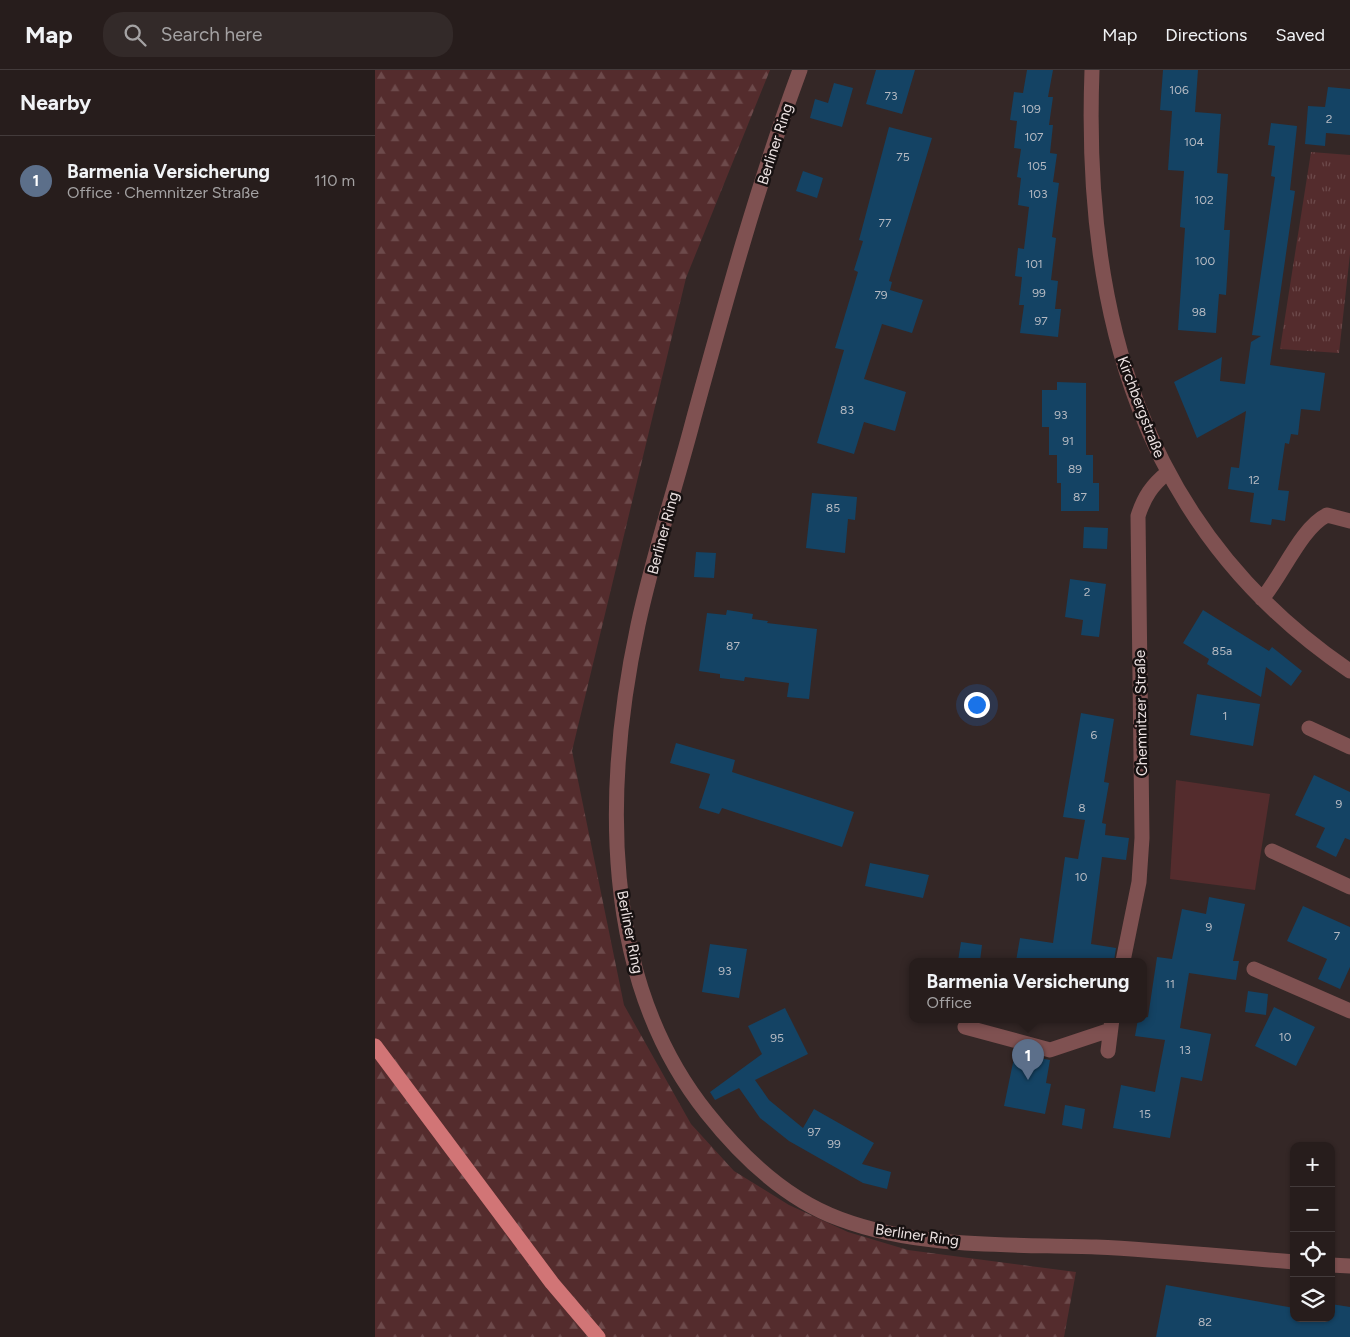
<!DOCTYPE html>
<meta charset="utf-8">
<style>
body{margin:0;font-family:Figtree,sans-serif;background:#332a29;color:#f1f3f6}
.controls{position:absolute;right:15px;bottom:15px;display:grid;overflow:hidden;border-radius:10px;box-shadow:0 1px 4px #0004}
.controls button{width:45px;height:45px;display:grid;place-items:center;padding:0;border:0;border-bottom:1px solid #433b3b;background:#271d1c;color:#f1f3f6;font:25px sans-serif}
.you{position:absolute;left:601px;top:634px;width:18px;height:18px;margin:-12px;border:4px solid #fff;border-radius:50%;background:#1a73e8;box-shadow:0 0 0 8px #1a73e833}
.badge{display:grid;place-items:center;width:32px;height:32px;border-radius:50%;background:#ea580c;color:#fff;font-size:16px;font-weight:700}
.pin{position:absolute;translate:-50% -41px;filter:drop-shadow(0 1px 2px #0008)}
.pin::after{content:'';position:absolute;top:26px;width:18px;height:15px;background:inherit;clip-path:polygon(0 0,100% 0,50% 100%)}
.popup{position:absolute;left:534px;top:888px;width:238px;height:65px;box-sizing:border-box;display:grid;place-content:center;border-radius:10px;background:#271d1c;filter:drop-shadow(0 1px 4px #0005);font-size:16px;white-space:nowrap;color:#a4a2a3}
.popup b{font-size:19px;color:#f1f3f6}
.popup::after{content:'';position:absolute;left:50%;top:100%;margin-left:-10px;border:10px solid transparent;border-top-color:#271d1c}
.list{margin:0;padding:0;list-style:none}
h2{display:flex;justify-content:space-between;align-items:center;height:65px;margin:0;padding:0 20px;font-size:21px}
h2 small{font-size:16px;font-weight:400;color:#a4a2a3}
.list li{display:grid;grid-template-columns:32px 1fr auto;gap:15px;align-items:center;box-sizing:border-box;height:90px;padding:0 20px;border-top:1px solid #433b3b}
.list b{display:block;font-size:19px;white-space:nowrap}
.list p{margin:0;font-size:16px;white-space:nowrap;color:#a4a2a3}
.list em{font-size:16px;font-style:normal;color:#a4a2a3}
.icon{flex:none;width:28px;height:28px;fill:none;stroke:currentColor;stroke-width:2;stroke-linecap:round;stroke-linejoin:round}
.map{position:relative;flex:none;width:975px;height:1267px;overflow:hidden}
header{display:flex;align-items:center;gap:30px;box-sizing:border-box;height:70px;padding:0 25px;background:#271d1c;border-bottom:1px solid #433b3b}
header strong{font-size:24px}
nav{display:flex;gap:28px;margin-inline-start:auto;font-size:18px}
.search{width:350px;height:45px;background:#332a29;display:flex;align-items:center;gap:12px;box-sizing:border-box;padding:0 18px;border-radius:20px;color:#a4a2a3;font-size:19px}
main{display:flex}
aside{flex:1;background:#271d1c}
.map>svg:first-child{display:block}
.grass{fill:#542c2d}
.forest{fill:url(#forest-firs)}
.park{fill:url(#park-tufts)}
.building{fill:#144364}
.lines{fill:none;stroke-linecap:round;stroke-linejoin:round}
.minor{stroke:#7f5151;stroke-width:15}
.major{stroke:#d17576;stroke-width:15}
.labels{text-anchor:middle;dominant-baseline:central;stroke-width:5;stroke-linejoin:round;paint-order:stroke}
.number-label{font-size:12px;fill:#b6bac2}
.street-label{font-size:15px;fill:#ece2e2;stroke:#171111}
</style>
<header>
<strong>Map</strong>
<div class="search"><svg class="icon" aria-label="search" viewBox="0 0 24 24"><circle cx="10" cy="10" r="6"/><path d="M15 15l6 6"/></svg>Search here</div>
<nav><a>Map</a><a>Directions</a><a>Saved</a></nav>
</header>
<main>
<aside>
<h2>Nearby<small></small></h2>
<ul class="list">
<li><span class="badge" style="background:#5c6f8a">1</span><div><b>Barmenia Versicherung</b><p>Office · Chemnitzer Straße</p></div><em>110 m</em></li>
</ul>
</aside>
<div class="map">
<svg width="975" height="1267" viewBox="0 0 975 1267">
<defs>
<pattern id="forest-firs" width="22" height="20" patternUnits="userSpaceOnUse" patternTransform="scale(1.25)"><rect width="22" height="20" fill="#542c2d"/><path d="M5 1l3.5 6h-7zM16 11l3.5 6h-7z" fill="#6d4a4b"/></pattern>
<pattern id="park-tufts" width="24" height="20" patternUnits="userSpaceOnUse" patternTransform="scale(1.25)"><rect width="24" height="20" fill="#542c2d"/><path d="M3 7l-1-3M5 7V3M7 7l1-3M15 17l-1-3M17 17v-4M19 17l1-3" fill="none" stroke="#6d4a4b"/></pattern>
</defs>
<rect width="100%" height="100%" fill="#342726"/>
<!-- grass -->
<path class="grass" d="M 801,710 L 895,724 L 880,820 L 795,809 Z"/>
<!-- forest -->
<path class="forest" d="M 0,0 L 395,0 L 311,208 L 197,681 L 249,935 L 316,1054 L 359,1101 L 414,1135 L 473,1162 L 533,1180 L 701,1202 L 689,1267 L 0,1267 Z"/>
<!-- park -->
<path class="park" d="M 936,82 L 975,85 L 975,184 L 964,283 L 905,279 Z"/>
<!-- building -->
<path class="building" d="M 501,0 L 540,0 L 527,44 L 491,34 Z
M 652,0 L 678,0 L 673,27 L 678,27 L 674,55 L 678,55 L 675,83 L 682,84 L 678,112 L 684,113 L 677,167 L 681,168 L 676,210 L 683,211 L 680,239 L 686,239 L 683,267 L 645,263 L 649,235 L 644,235 L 647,207 L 640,206 L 643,178 L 649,179 L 654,137 L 643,135 L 646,108 L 642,107 L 646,79 L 639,78 L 642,51 L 635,50 L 639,22 L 648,23 Z
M 788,0 L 823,0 L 820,42 L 846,44 L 842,103 L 853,104 L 849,160 L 855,160 L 851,225 L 844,224 L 841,263 L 803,260 L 810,158 L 805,157 L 809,101 L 793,100 L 797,41 L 785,40 Z
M 459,13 L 478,18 L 467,57 L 435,48 L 440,29 L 453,33 Z
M 953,17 L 975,19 L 975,65 L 951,63 L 950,76 L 930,74 L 933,36 L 950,37 Z
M 896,53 L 922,56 L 915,120 L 920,121 L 895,295 L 950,303 L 945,341 L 926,339 L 923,365 L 916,364 L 914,374 L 910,373 L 903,420 L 914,421 L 910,451 L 897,449 L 896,455 L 875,452 L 879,423 L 853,419 L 856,397 L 864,398 L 871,341 L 822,368 L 799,312 L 847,287 L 845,311 L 870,314 L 876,272 L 886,266 L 877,265 L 900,107 L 896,106 L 900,76 L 893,75 Z
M 514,57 L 557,68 L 514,211 L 517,212 L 515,220 L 548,230 L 537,263 L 507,254 L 489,309 L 531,322 L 520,361 L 489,352 L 479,384 L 442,373 L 469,280 L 460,278 L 483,202 L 479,200 L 488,171 L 484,170 Z
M 428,101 L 448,108 L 442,128 L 421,121 Z
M 682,312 L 711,313 L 711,385 L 718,385 L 718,413 L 724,413 L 724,441 L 686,441 L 686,413 L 682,413 L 682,385 L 674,385 L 674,357 L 667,357 L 667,320 L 682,320 Z
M 437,423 L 482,427 L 480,450 L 473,449 L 470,483 L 431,478 Z
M 709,457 L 733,458 L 732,479 L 708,478 Z
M 321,482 L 341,483 L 339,508 L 319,507 Z
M 695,509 L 731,514 L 724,567 L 706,565 L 708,550 L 690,547 Z
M 352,540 L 378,544 L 377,549 L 393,551 L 392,553 L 442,559 L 434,629 L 412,627 L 414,613 L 370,607 L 369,611 L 345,608 L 345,604 L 324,601 L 332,543 L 351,545 Z
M 828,540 L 894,581 L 897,577 L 927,601 L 916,616 L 891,597 L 886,627 L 832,594 L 834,589 L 808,573 Z
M 822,624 L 885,634 L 878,676 L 815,665 Z
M 706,643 L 739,649 L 729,712 L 734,713 L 727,753 L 731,754 L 730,765 L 754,768 L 751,790 L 727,787 L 716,874 L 741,878 L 739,891 L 641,891 L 645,868 L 678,873 L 690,787 L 703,789 L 710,750 L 688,747 Z
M 301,673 L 360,690 L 357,702 L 479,742 L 467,777 L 347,738 L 344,744 L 324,738 L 335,704 L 295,693 Z
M 939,705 L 975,722 L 975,770 L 970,768 L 961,787 L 941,777 L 950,758 L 920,745 Z
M 495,793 L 554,805 L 548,828 L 490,816 Z
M 834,827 L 870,834 L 858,891 L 864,891 L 861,910 L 814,903 L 805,958 L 836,964 L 827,1011 L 806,1007 L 795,1068 L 738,1058 L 746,1015 L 780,1022 L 790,970 L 760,966 L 763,949 L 773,947 L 782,887 L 797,889 L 807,839 L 831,844 Z
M 928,836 L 975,857 L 975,897 L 965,919 L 943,909 L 952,889 L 912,871 Z
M 586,872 L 607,875 L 605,891 L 583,891 Z
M 335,874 L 372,879 L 364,928 L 327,922 Z
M 873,921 L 893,924 L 891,945 L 870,942 Z
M 899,937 L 940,957 L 921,996 L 880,976 Z
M 410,938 L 433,984 L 380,1010 L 394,1030 L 428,1058 L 439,1039 L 499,1073 L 487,1094 L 516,1102 L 512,1119 L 488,1113 L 414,1071 L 385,1048 L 364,1018 L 340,1030 L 335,1022 L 387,984 L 373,956 Z
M 640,983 L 675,990 L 671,1013 L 676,1014 L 670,1044 L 629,1036 Z
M 690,1035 L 710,1039 L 707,1059 L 687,1055 Z
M 791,1215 L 919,1238 L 919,1248 L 956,1248 L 956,1234 L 975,1237 L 975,1267 L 781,1267 Z"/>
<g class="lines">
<!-- minor -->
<path class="minor" d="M 425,0 C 383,113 351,230 319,347 C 301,416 278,485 263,555 C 229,714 224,908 332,1043 C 367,1087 410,1129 465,1149 C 545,1179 636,1174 721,1177 C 787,1180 853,1187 919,1192
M 717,0 C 708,241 765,459 975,601
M 887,529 C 908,504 926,458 952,445 L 975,451
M 934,658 L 975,677
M 897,781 L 975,817
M 748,891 L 764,812 L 767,768 L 763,446 C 769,427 777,415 792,403
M 879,899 L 975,941
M 590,957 L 675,980 L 735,960
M 733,981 L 737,949
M 956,1195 L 975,1196"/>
<!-- major -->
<path class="major" d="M 0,976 L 177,1213 L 223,1267"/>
</g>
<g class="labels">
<!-- number labels -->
<g class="number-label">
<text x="804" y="20">106</text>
<text x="516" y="26">73</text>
<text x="656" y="39">109</text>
<text x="954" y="49">2</text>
<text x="659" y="67">107</text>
<text x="819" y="72">104</text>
<text x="528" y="87">75</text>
<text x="662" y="96">105</text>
<text x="663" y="124">103</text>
<text x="829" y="130">102</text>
<text x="510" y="153">77</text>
<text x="830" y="191">100</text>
<text x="659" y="194">101</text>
<text x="664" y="223">99</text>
<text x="506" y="225">79</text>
<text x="824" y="242">98</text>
<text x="666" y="251">97</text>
<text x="472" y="340">83</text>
<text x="686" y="345">93</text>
<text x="693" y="371">91</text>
<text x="700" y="399">89</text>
<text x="879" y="410">12</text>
<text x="705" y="427">87</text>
<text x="458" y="438">85</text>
<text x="712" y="522">2</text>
<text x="358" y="576">87</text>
<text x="847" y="581">85a</text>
<text x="850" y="646">1</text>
<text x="719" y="665">6</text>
<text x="964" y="734">9</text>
<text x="707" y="738">8</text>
<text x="706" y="807">10</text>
<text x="834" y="857">9</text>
<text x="962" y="866">7</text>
<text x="350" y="901">93</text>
<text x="795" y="914">11</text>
<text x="910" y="967">10</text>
<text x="402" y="968">95</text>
<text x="810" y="980">13</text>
<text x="770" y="1044">15</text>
<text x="439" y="1062">97</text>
<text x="459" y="1074">99</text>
<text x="830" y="1252">82</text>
</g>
<!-- street labels -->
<g class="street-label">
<text transform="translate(400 74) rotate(-72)">Berliner Ring</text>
<text transform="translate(766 337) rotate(69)">Kirchbergstraße</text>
<text transform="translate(288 463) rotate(-75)">Berliner Ring</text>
<text transform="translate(766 643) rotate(-91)">Chemnitzer Straße</text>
<text transform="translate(255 862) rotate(79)">Berliner Ring</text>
<text transform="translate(542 1165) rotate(8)">Berliner Ring</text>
</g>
</g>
</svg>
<div class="controls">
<button>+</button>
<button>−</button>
<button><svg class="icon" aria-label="locate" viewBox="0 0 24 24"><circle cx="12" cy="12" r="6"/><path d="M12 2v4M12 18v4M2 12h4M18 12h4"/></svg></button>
<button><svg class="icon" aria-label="layers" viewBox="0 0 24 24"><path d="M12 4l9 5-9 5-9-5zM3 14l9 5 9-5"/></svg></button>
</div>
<div class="you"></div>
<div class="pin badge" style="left:653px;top:1010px;background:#5c6f8a">1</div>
<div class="popup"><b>Barmenia Versicherung</b>Office</div>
</div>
</main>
